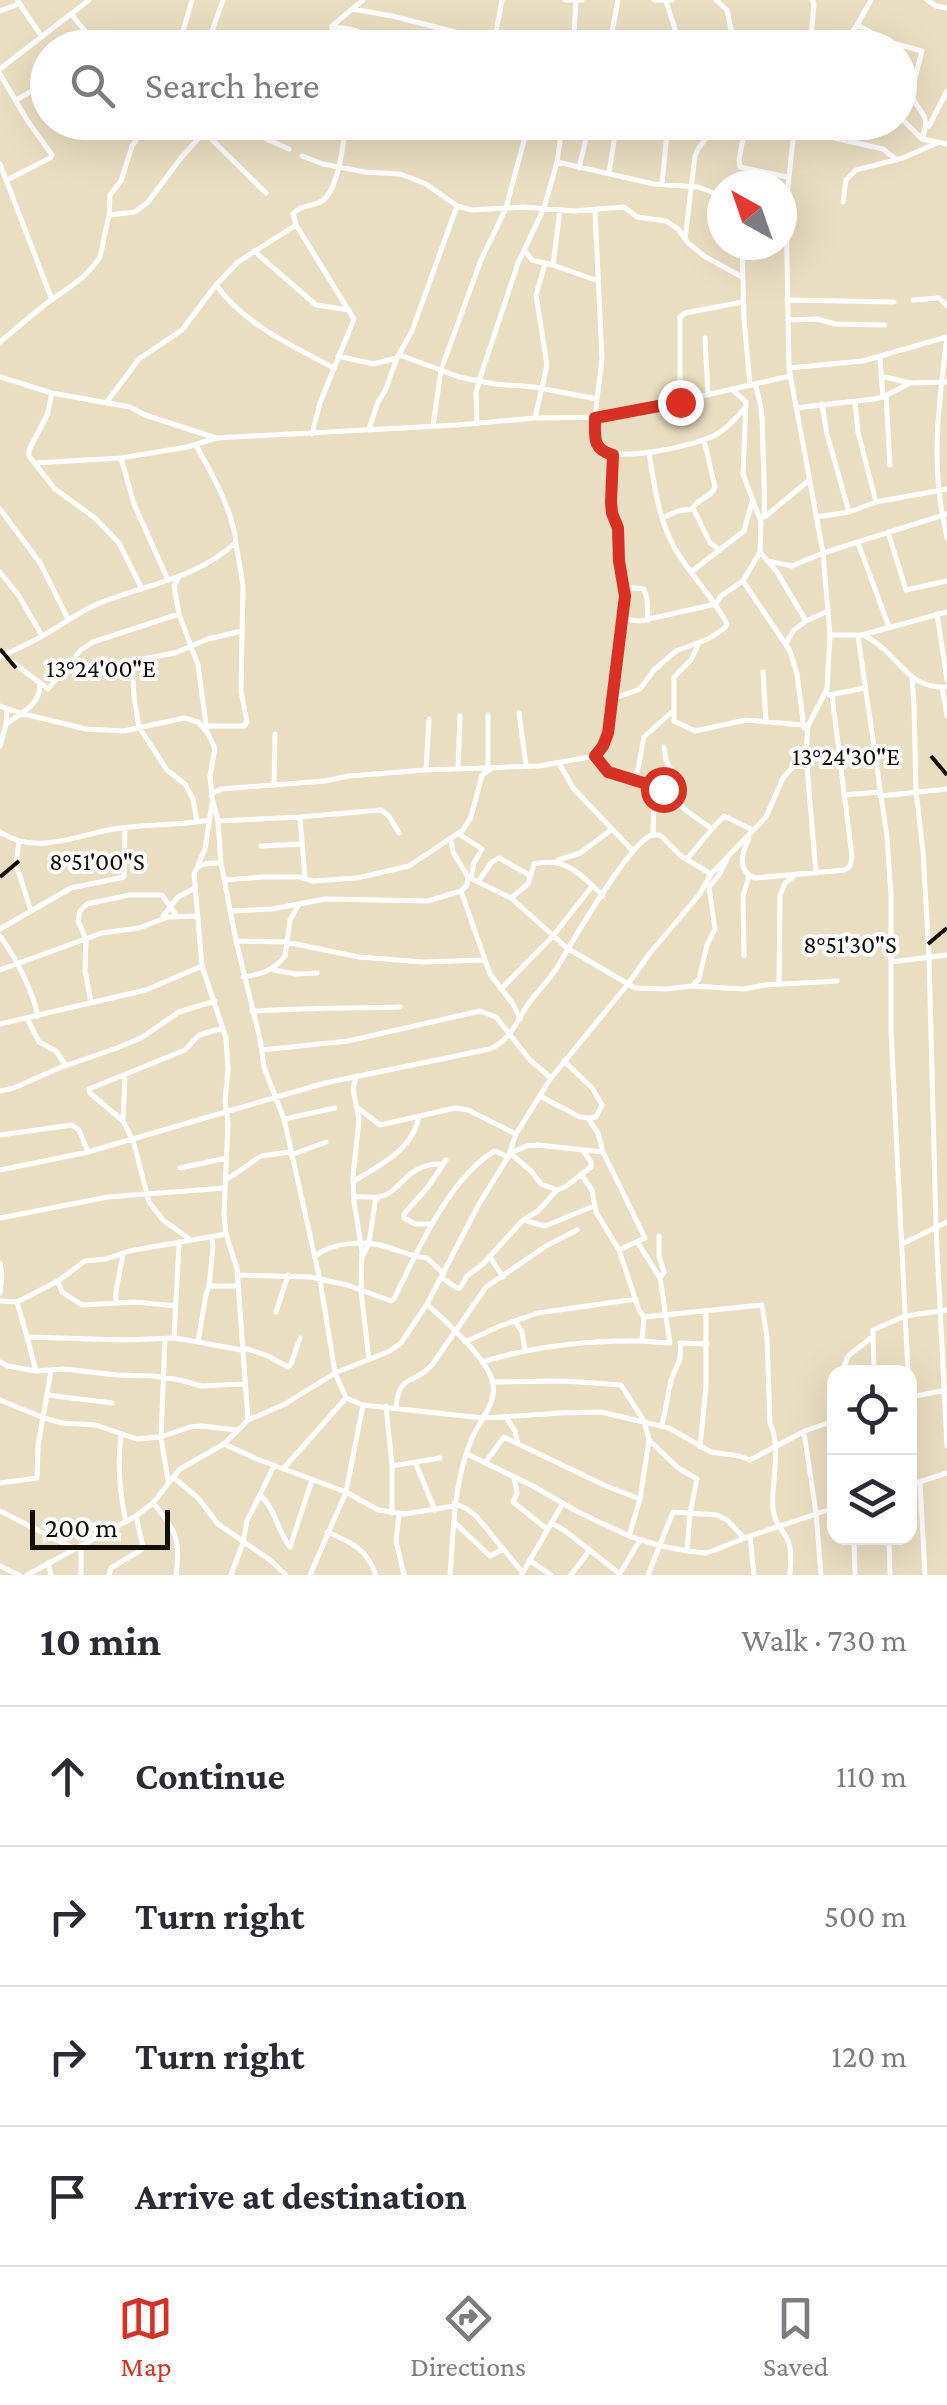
<!DOCTYPE html>
<meta charset="utf-8">
<style>
body{margin:0;font-family:"Crimson Pro",serif;background:#f2f2f3;color:#2b2b33}
.controls{position:absolute;right:30px;bottom:30px;display:grid;overflow:hidden;border-radius:20px;box-shadow:0 10px 40px #0002}
.controls button{width:90px;height:90px;display:grid;place-items:center;padding:0;border:0;border-bottom:2px solid #e1e1e2;background:#fff;color:#2b2b33;font:50px sans-serif}
.compass{position:absolute;left:707px;top:170px;width:90px;height:90px;border-radius:50%;background:#fff;box-shadow:0 10px 40px #0002;rotate:320deg}
.scale{position:absolute;left:30px;bottom:25px;width:140px;box-sizing:border-box;padding-left:10px;border:5px solid #130f06;border-top:0;font-size:28px;line-height:35px;white-space:nowrap;color:#130f06;-webkit-text-stroke:8px #fff;paint-order:stroke}
.stop{position:absolute;width:30px;height:30px;margin:-22px;border:8px solid #d93025;border-radius:50%;background:#fff}
.stop.end{background:#d93025;border-color:#fff;box-shadow:0 2px 10px #0008}
.list{margin:0;padding:0;list-style:none}
h2{display:flex;justify-content:space-between;align-items:center;height:130px;margin:0;padding:0 40px;font-size:42px}
h2 small{font-size:32px;font-weight:400;color:#7c7c81}
.list li{display:grid;grid-template-columns:65px 1fr auto;gap:30px;align-items:center;box-sizing:border-box;height:140px;padding:0 40px;border-top:2px solid #e1e1e2}
.list b{display:block;font-size:38px;white-space:nowrap}
.list em{font-size:32px;font-style:normal;color:#7c7c81}
.icon{flex:none;width:55px;height:55px;fill:none;stroke:currentColor;stroke-width:2;stroke-linecap:round;stroke-linejoin:round}
.map{position:relative;flex:none;width:947px;height:1575px;overflow:hidden}
.search{position:absolute;background:#fff;box-shadow:0 10px 40px #0002;left:30px;right:30px;top:30px;height:110px;display:flex;align-items:center;gap:25px;box-sizing:border-box;padding:0 35px;border-radius:55px;color:#7c7c81;font-size:38px}
.sheet{height:690px;background:#fff}
nav{display:flex;justify-content:space-around;align-items:center;box-sizing:border-box;height:140px;border-top:2px solid #e1e1e2;background:#fff;font-size:28px;color:#7c7c81}
nav a{display:grid;justify-items:center;gap:5px}
nav .on{color:#d93025}
.map>svg:first-child{display:block}
.lines{fill:none;stroke-linecap:round;stroke-linejoin:round}
.minor{stroke:#fff;stroke-width:5}
.route{stroke:#d93025;stroke-width:12}
.ticks{fill:none;stroke:#130f06;stroke-width:4}
.ticks-label{font-size:25px;text-anchor:middle;fill:#130f06;stroke:#fff;stroke-width:8;stroke-linejoin:round;paint-order:stroke}
</style>
<div class="map">
<svg width="947" height="1575" viewBox="0 0 947 1575">
<rect width="100%" height="100%" fill="#eadec2"/>
<g class="lines">
<!-- minor -->
<path class="minor" d="M 17,0 L 42,37
M 565,0 L 582,0
M 654,0 L 672,0
M 716,0 L 727,10 L 735,48
M 927,0 L 936,6 L 947,8
M 666,1 L 681,48
M 353,9 L 392,16 L 495,42
M 0,11 L 19,4
M 71,14 L 99,48
M 857,25 L 889,42 L 922,51 L 911,93
M 332,26 L 332,28 C 355,26 372,37 390,48
M 332,26 L 363,0
M 178,48 L 192,0
M 206,48 L 223,0
M 493,48 L 502,0
M 573,48 L 576,1
M 609,48 L 618,0
M 810,48 L 814,4 L 812,0
M 841,48 L 857,25 L 871,0
M 0,69 L 89,0
M 0,74 L 27,120 L 52,155 L 50,158 L 7,180
M 900,83 L 904,90 L 911,93 C 918,116 932,110 922,139
M 16,100 L 48,82
M 900,117 L 922,139 L 947,144
M 194,122 L 266,193
M 240,122 L 252,133 L 289,149
M 392,122 L 446,125 L 455,122
M 746,122 L 739,160 L 740,167 L 787,177
M 856,122 L 863,126
M 929,126 L 947,91
M 794,129 L 883,149 L 897,160
M 302,156 L 323,164 L 365,172 L 400,174 L 411,178 L 426,184 L 457,206 L 472,210 L 523,207 L 574,211 L 624,207 L 637,217 L 666,221 L 678,229 L 688,243 L 704,256 L 742,277
M 557,162 L 654,184 L 698,187 L 722,196
M 0,164 L 52,300
M 579,168 L 590,122
M 609,173 L 617,122
M 662,184 L 668,122
M 843,202 L 846,180 L 856,170 L 903,158 L 937,143
M 595,210 L 602,359 L 597,399
M 109,215 L 135,212 L 148,202 L 181,158 L 213,122
M 685,239 L 695,156 L 698,149 L 718,122
M 742,245 L 744,319 L 750,385
M 524,250 L 532,260 L 553,265 L 598,281
M 254,251 L 316,305 L 349,310
M 553,265 L 560,210
M 216,285 C 245,325 291,345 334,368
M 787,300 L 894,302
M 913,300 L 939,298 L 947,306
M 787,320 L 817,319 L 835,324 L 885,325
M 947,337 C 938,409 930,466 947,538
M 705,338 L 708,395
M 0,342 C 17,328 34,313 51,300 C 70,287 87,277 100,257 L 109,215 L 110,195 L 121,181 L 132,146 L 150,122
M 400,355 L 459,377 L 495,384 L 534,387 L 597,399 C 596,412 590,433 597,445 C 609,466 699,445 717,434 C 728,428 737,417 746,407
M 338,356 L 373,364 L 397,358
M 880,358 L 883,397
M 789,368 L 863,361 L 947,337
M 881,376 L 910,383 L 947,382
M 0,377 L 52,393 L 130,407 L 145,415 L 213,437
M 755,384 C 764,413 762,422 763,450 C 764,473 765,494 764,517
M 52,393 L 47,415 L 29,450 L 29,456 L 55,489 L 95,518 L 119,543 L 142,589
M 886,396 L 890,465
M 680,401 L 680,317 L 685,313 L 743,302
M 855,402 L 858,432 L 876,502
M 106,403 L 139,359 L 182,330 L 216,285 L 238,262 L 296,225
M 822,404 L 827,434 L 849,512
M 796,408 L 874,399 L 883,397 L 910,383
M 535,418 L 547,365 L 536,295 L 545,264
M 477,424 L 476,393 L 479,381 L 518,263 L 544,208 L 557,162 L 563,122
M 433,426 L 441,370 L 481,260 L 506,208 L 529,122
M 369,429 L 378,402 L 385,391 L 397,358 L 412,331 L 457,206
M 312,434 L 320,403 L 354,319 L 296,225 L 293,214 C 302,204 312,207 322,201 C 339,190 344,140 346,122
M 704,440 L 715,487 C 712,497 698,498 693,508 L 710,543 L 720,550
M 121,458 L 134,504 L 168,580
M 35,463 L 121,458 L 187,447 L 216,438 L 457,425 L 535,418 L 610,417 L 790,376
M 0,509 L 40,563 L 68,619
M 766,516 L 808,481
M 816,517 L 849,512 L 876,502 L 947,489
M 662,518 L 678,511 L 692,509
M 888,532 L 906,590 L 947,581
M 858,543 L 889,627
M 760,552 L 777,572 L 806,621 L 828,611
M 768,561 L 792,566 L 823,553 L 947,514
M 0,572 L 19,596 L 42,636
M 691,572 L 744,531 L 752,502
M 179,577 L 174,586 L 179,614 L 198,665 L 207,732 L 215,748 L 210,776 L 212,798 L 218,821 L 221,863 L 236,941 L 260,1039 L 264,1067 L 284,1119 L 320,1280 L 335,1373 L 346,1398 L 363,1405 L 483,1418 L 561,1413 L 601,1412 L 669,1428 L 711,1452 L 739,1456 L 750,1460 L 807,1430 L 834,1421
M 743,581 L 790,651 L 797,674 L 804,728
M 624,587 L 644,589 L 647,599 L 648,620
M 937,614 L 947,680
M 622,619 L 640,621 L 716,604 L 721,596 L 743,581 L 760,552 L 761,522 L 743,474 L 746,402 L 734,391
M 830,635 L 862,635 L 947,612
M 858,636 L 887,837 L 891,895 L 891,1031 L 908,1372
M 865,636 C 901,654 904,689 947,687
M 786,643 L 794,630 L 806,621
M 698,645 L 691,660 L 674,677 L 674,721 L 695,731 L 746,720 L 803,725
M 3,655 L 48,689 L 81,650 L 93,642 L 179,614
M 0,657 C 12,651 24,646 35,640 C 56,629 74,615 95,605 C 142,585 198,579 236,542 C 232,508 212,475 196,445
M 763,672 L 766,721
M 912,678 L 914,704 L 916,792 L 923,851 L 929,956 L 936,1228 L 947,1446
M 942,688 L 947,716
M 829,695 L 865,688
M 612,699 L 640,689 L 654,670 L 676,651 L 708,639 L 725,628 L 727,624 C 713,596 688,573 673,545 C 658,516 654,484 649,452
M 0,706 L 20,713 L 86,729 L 124,731 L 184,718 L 198,722 L 207,732
M 519,713 L 526,765
M 488,715 L 488,767
M 6,724 C 22,712 40,706 40,684
M 206,726 L 244,726 L 247,722 L 241,691 L 243,585 L 236,544
M 0,746 L 6,724 L 7,710
M 806,755 L 816,873
M 595,756 L 608,771 L 663,789 L 688,812 L 712,829 L 724,816 L 753,830
M 559,763 L 573,788 L 633,851
M 458,769 L 460,716
M 426,770 L 429,719
M 634,778 L 638,769 L 644,737 L 673,711
M 274,785 L 275,734
M 213,793 L 221,789 L 325,781 L 349,776 L 426,770 L 539,766 L 595,756 L 603,746 L 607,733 L 625,596 L 619,561 L 618,528 L 612,513 L 613,455
M 844,795 L 880,792
M 880,796 L 947,789
M 300,817 L 305,878
M 218,821 L 300,817 L 381,810 L 389,816 L 399,833
M 197,822 L 193,799 L 186,785 L 167,770 L 139,727 L 134,697 L 132,661 L 175,653 L 208,639 L 242,631
M 0,832 C 36,856 76,835 114,829 C 145,824 178,826 209,820
M 459,834 L 482,849 L 474,863 L 471,878
M 653,835 L 654,802 L 667,783 L 671,770 L 666,760 L 664,747
M 749,838 C 742,853 736,870 755,878 L 845,870 L 850,866 L 852,857 L 832,695
M 451,840 L 453,852 L 468,877 L 467,885 L 461,891 L 490,974 L 513,1004 L 520,1019
M 19,842 L 16,864 L 31,911
M 261,846 L 302,844
M 687,859 L 712,829
M 558,860 L 580,853 L 611,830
M 221,863 C 210,863 197,862 194,874 L 202,966 L 226,1038 L 228,1070 L 225,1102 L 228,1123 L 224,1215 L 226,1234 L 237,1269 L 248,1420
M 198,865 L 205,849 L 212,803
M 468,877 L 511,898 L 567,948 L 635,988 L 666,989 L 692,986 L 744,989 L 765,985 L 837,981
M 225,880 L 262,877 L 299,877 L 313,881 L 357,878 L 409,866 L 463,830 L 471,817 L 482,775 L 491,769
M 478,882 L 491,863 L 499,858 L 531,876
M 709,887 L 719,875 L 727,859
M 511,898 L 528,884 L 534,864 C 566,856 581,875 603,896
M 230,911 L 272,909 L 326,899 L 428,901 L 461,891
M 163,916 L 178,897 L 195,888
M 0,929 L 71,888 L 124,877 L 125,828
M 0,936 C 17,960 31,987 38,1016
M 236,941 L 286,942 L 359,957 L 423,962 L 484,960
M 744,956 L 743,896 L 749,876
M 891,962 L 947,955
M 0,970 L 102,933 L 139,928 L 168,917 L 197,916
M 274,970 L 296,974 L 317,973
M 243,977 C 262,974 273,971 285,956 L 290,920 L 298,906
M 779,984 L 780,895 L 785,883 L 793,877
M 692,986 L 699,979 L 707,945 L 715,929 L 709,887
M 501,989 L 553,936 L 592,886
M 91,1002 L 85,971 L 86,939 L 78,921 L 80,911 L 87,904 L 129,895 L 162,895 L 176,915
M 252,1011 C 301,1008 351,1008 400,1007
M 27,1018 L 39,1042 L 56,1051 L 66,1066
M 0,1024 L 146,990 L 202,966
M 262,1050 L 348,1041 L 480,1011 L 496,1017 L 530,1060 L 551,1078
M 564,1061 L 593,1089 L 602,1105 L 596,1117 L 588,1118
M 125,1075 L 123,1121 L 132,1139
M 356,1077 L 353,1089 L 359,1120 L 353,1177 L 354,1202 L 362,1251 L 361,1291 L 369,1360
M 0,1091 L 14,1088 L 59,1068 L 117,1048 L 141,1038 L 179,1012 L 215,1001
M 540,1096 L 580,1117 L 588,1118 L 598,1133 L 603,1152 L 645,1238 L 619,1250
M 358,1108 L 380,1125 L 455,1108 L 468,1110 L 516,1134
M 284,1119 L 335,1108
M 123,1121 L 90,1093 L 89,1089 L 185,1050 L 199,1035 L 223,1028
M 0,1135 L 72,1125 L 79,1130 L 88,1152
M 133,1140 L 149,1202 L 163,1220 L 191,1240
M 584,1152 L 591,1162 L 591,1167 L 565,1187 L 557,1190 L 541,1184 L 532,1172 L 510,1153 L 527,1146 L 538,1145 L 603,1152
M 291,1155 L 326,1142
M 180,1168 L 227,1158
M 0,1170 L 88,1152 L 325,1083 L 490,1049 C 512,1039 516,1021 529,1003 C 538,990 550,980 558,966 C 572,942 630,842 652,835 C 655,835 657,835 660,835 L 681,856 L 711,874
M 581,1174 L 592,1190 L 596,1212 L 619,1250 L 639,1310 L 644,1317
M 226,1180 L 261,1156 L 290,1152
M 353,1182 C 380,1164 413,1151 419,1116
M 354,1197 C 362,1196 371,1198 379,1197 C 403,1192 404,1163 443,1164
M 0,1218 L 108,1197 L 225,1188
M 523,1220 L 545,1226 L 594,1206
M 432,1224 L 415,1224 L 404,1218 L 404,1214 L 428,1187 L 446,1160
M 659,1236 L 659,1256 L 664,1272 L 660,1278
M 638,1243 L 660,1278 L 670,1343
M 902,1244 L 947,1222
M 363,1255 L 369,1244 L 375,1202 L 379,1197
M 315,1256 C 333,1242 365,1240 387,1247 C 401,1251 412,1257 427,1258 L 444,1274
M 490,1257 L 503,1277
M 0,1263 L 2,1276 L 0,1293
M 237,1275 L 311,1277 L 347,1285 L 391,1301 L 394,1299 C 416,1254 450,1176 495,1151 L 508,1157
M 442,1278 L 457,1288 L 460,1288 L 467,1276 L 483,1264 L 523,1220 L 538,1211 L 557,1190
M 58,1281 L 62,1292 L 82,1305 L 135,1302 L 176,1306
M 209,1286 L 213,1247 L 212,1237
M 0,1301 L 17,1302 L 58,1281 L 85,1261 L 106,1259 L 129,1251 L 226,1234
M 17,1302 L 27,1337 L 125,1340 L 174,1338 L 198,1342 L 206,1294 L 209,1286 L 238,1286
M 116,1302 C 114,1288 122,1268 123,1253
M 427,1304 C 446,1322 485,1356 492,1380 C 499,1401 480,1420 472,1438 C 453,1485 454,1525 450,1575
M 276,1312 L 288,1275
M 515,1321 L 522,1332 L 525,1350
M 27,1337 L 36,1371
M 174,1338 L 179,1244
M 165,1339 L 161,1437 L 168,1481
M 642,1341 L 669,1343
M 198,1342 L 241,1350 L 248,1349 L 268,1356 L 288,1367 L 291,1364 L 300,1338
M 465,1342 L 500,1326 L 538,1313 L 636,1299
M 680,1343 L 707,1344
M 0,1362 L 8,1366 L 36,1371 L 64,1369 L 116,1375 L 154,1376 L 180,1380 L 201,1386 L 243,1384
M 482,1362 C 534,1346 588,1340 642,1341 L 644,1317 L 762,1305 L 767,1338 L 770,1423 C 782,1451 771,1479 773,1508 C 775,1527 785,1530 789,1544 C 792,1552 790,1566 790,1575
M 842,1372 L 848,1356 L 871,1338
M 874,1372 L 873,1330 L 905,1316 L 947,1310
M 493,1382 L 565,1381 L 621,1385 L 644,1421 L 649,1440 L 640,1499
M 47,1395 L 112,1403
M 910,1397 L 947,1390
M 0,1400 L 44,1418 L 62,1423 L 96,1425 L 137,1439 L 161,1437 L 190,1427 L 202,1426 L 237,1430
M 386,1406 L 392,1466 L 392,1513
M 396,1407 C 399,1373 413,1386 432,1365 L 486,1287 L 546,1246 L 577,1230
M 910,1410 L 914,1484
M 505,1416 L 515,1431 L 518,1444
M 662,1426 L 671,1380 L 680,1359 L 681,1343
M 804,1432 L 816,1513 L 821,1575
M 121,1436 C 117,1464 120,1494 126,1522
M 649,1440 L 678,1468 L 697,1479 L 690,1513 L 687,1551
M 224,1444 L 257,1459 L 346,1492 L 378,1510 L 405,1514 L 454,1506
M 700,1447 L 706,1386 L 706,1311
M 467,1454 L 533,1486 L 578,1512 L 629,1536 L 661,1546 L 687,1551 L 706,1553 L 715,1550 L 750,1536 L 834,1508
M 415,1462 L 435,1510
M 485,1463 L 504,1437 L 606,1486 L 640,1499 L 629,1536
M 392,1466 L 440,1458
M 283,1469 L 346,1398
M 173,1477 L 198,1498 L 218,1524 L 270,1560 L 286,1575
M 514,1477 L 517,1493 L 513,1502 L 547,1529
M 920,1482 L 925,1575
M 0,1483 L 37,1478 L 38,1446 L 51,1371
M 910,1485 L 947,1473
M 260,1495 C 275,1508 277,1530 290,1547
M 153,1503 C 176,1530 181,1540 176,1575
M 454,1503 L 467,1509 L 476,1516 L 523,1573
M 0,1511 L 73,1548
M 399,1514 L 396,1541 L 404,1575
M 454,1522 L 490,1556 L 503,1549
M 551,1523 L 564,1530 L 620,1574
M 327,1532 C 351,1542 367,1549 376,1575
M 750,1536 L 754,1575
M 854,1538 L 855,1575
M 889,1538 L 890,1575
M 290,1547 L 312,1480
M 81,1548 L 81,1575
M 529,1560 L 551,1575
M 48,1563 L 51,1575
M 0,1566 L 19,1575
M 522,1574 L 563,1503
M 27,1575 L 136,1516 L 153,1503 L 180,1469 L 224,1444 L 248,1420 L 285,1404 L 335,1373 L 390,1351 L 401,1343 L 427,1304 L 479,1204 L 508,1157 L 516,1134 L 551,1078 L 628,984 L 650,953 L 699,895 L 711,874 L 766,817 L 783,778 L 806,752 L 808,726 L 827,689 L 830,635 L 823,553 L 789,368 L 786,204 L 795,122
M 109,1575 L 111,1568 L 141,1550 L 143,1547 L 136,1516
M 231,1575 L 243,1543 L 247,1521 L 274,1466
M 310,1575 L 346,1492 L 363,1405
M 571,1575 L 589,1551
M 619,1575 L 640,1540
M 648,1575 L 673,1512 L 717,1515 L 727,1520 L 743,1537"/>
</g>
<g class="lines">
<!-- route -->
<path class="route" d="M 663,789 L 608,772 L 595,756 L 603,746 L 608,733 L 625,596 L 619,561 L 618,528 L 612,513 L 611,502 L 613,455 C 592,449 595,438 595,418 L 680,402"/>
</g>
<!-- ticks -->
<path class="ticks" d="M 0,649 L 16,668M 931,756 L 947,775M 0,877 L 19,861M 928,944 L 947,928"/>
<g class="ticks-label">
<text x="101" y="677">13°24'00"E</text>
<text x="846" y="765">13°24'30"E</text>
<text x="97" y="870">8°51'00"S</text>
<text x="850" y="953">8°51'30"S</text>
</g>
</svg>
<div class="controls">
<button><svg class="icon" aria-label="locate" viewBox="0 0 24 24"><circle cx="12" cy="12" r="6"/><path d="M12 2v4M12 18v4M2 12h4M18 12h4"/></svg></button>
<button><svg class="icon" aria-label="layers" viewBox="0 0 24 24"><path d="M12 4l9 5-9 5-9-5zM3 14l9 5 9-5"/></svg></button>
</div>
<svg class="compass" viewBox="-18 -18 36 36"><path d="M0-13l5 13h-10z" fill="#e53935"/><path d="M0 13l5-13h-10z" fill="#7c7c81"/></svg>
<div class="scale">200 m</div>
<div class="stop" style="left:663px;top:789px"></div>
<div class="stop end" style="left:680px;top:402px"></div>
<div class="search"><svg class="icon" aria-label="search" viewBox="0 0 24 24"><circle cx="10" cy="10" r="6"/><path d="M15 15l6 6"/></svg>Search here</div>
</div>
<section class="sheet">
<h2>10 min<small>Walk · 730 m</small></h2>
<ul class="list">
<li><svg class="icon" aria-label="ahead" viewBox="0 0 24 24"><path d="M12 20V5M6 11l6-6 6 6"/></svg><div><b>Continue</b></div><em>110 m</em></li>
<li><svg class="icon" aria-label="right" viewBox="0 0 24 24"><path d="M7 20v-9h11M14 6l5 5-5 5"/></svg><div><b>Turn right</b></div><em>500 m</em></li>
<li><svg class="icon" aria-label="right" viewBox="0 0 24 24"><path d="M7 20v-9h11M14 6l5 5-5 5"/></svg><div><b>Turn right</b></div><em>120 m</em></li>
<li><svg class="icon" aria-label="arrive" viewBox="0 0 24 24"><path d="M6 21V4h12l-3 4 3 4H6"/></svg><div><b>Arrive at destination</b></div></li>
</ul>
</section>
<nav>
<a class="on"><svg class="icon" aria-label="map" viewBox="0 0 24 24"><path d="M3 6l6-2 6 2 6-2v14l-6 2-6-2-6 2zM9 4v14M15 6v14"/></svg>Map</a>
<a><svg class="icon" aria-label="directions" viewBox="0 0 24 24"><path d="M12 3l9 9-9 9-9-9zM9 14v-3h6M13 9l2 2-2 2"/></svg>Directions</a>
<a><svg class="icon" aria-label="saved" viewBox="0 0 24 24"><path d="M7 4h10v16l-5-4-5 4z"/></svg>Saved</a>
</nav>
